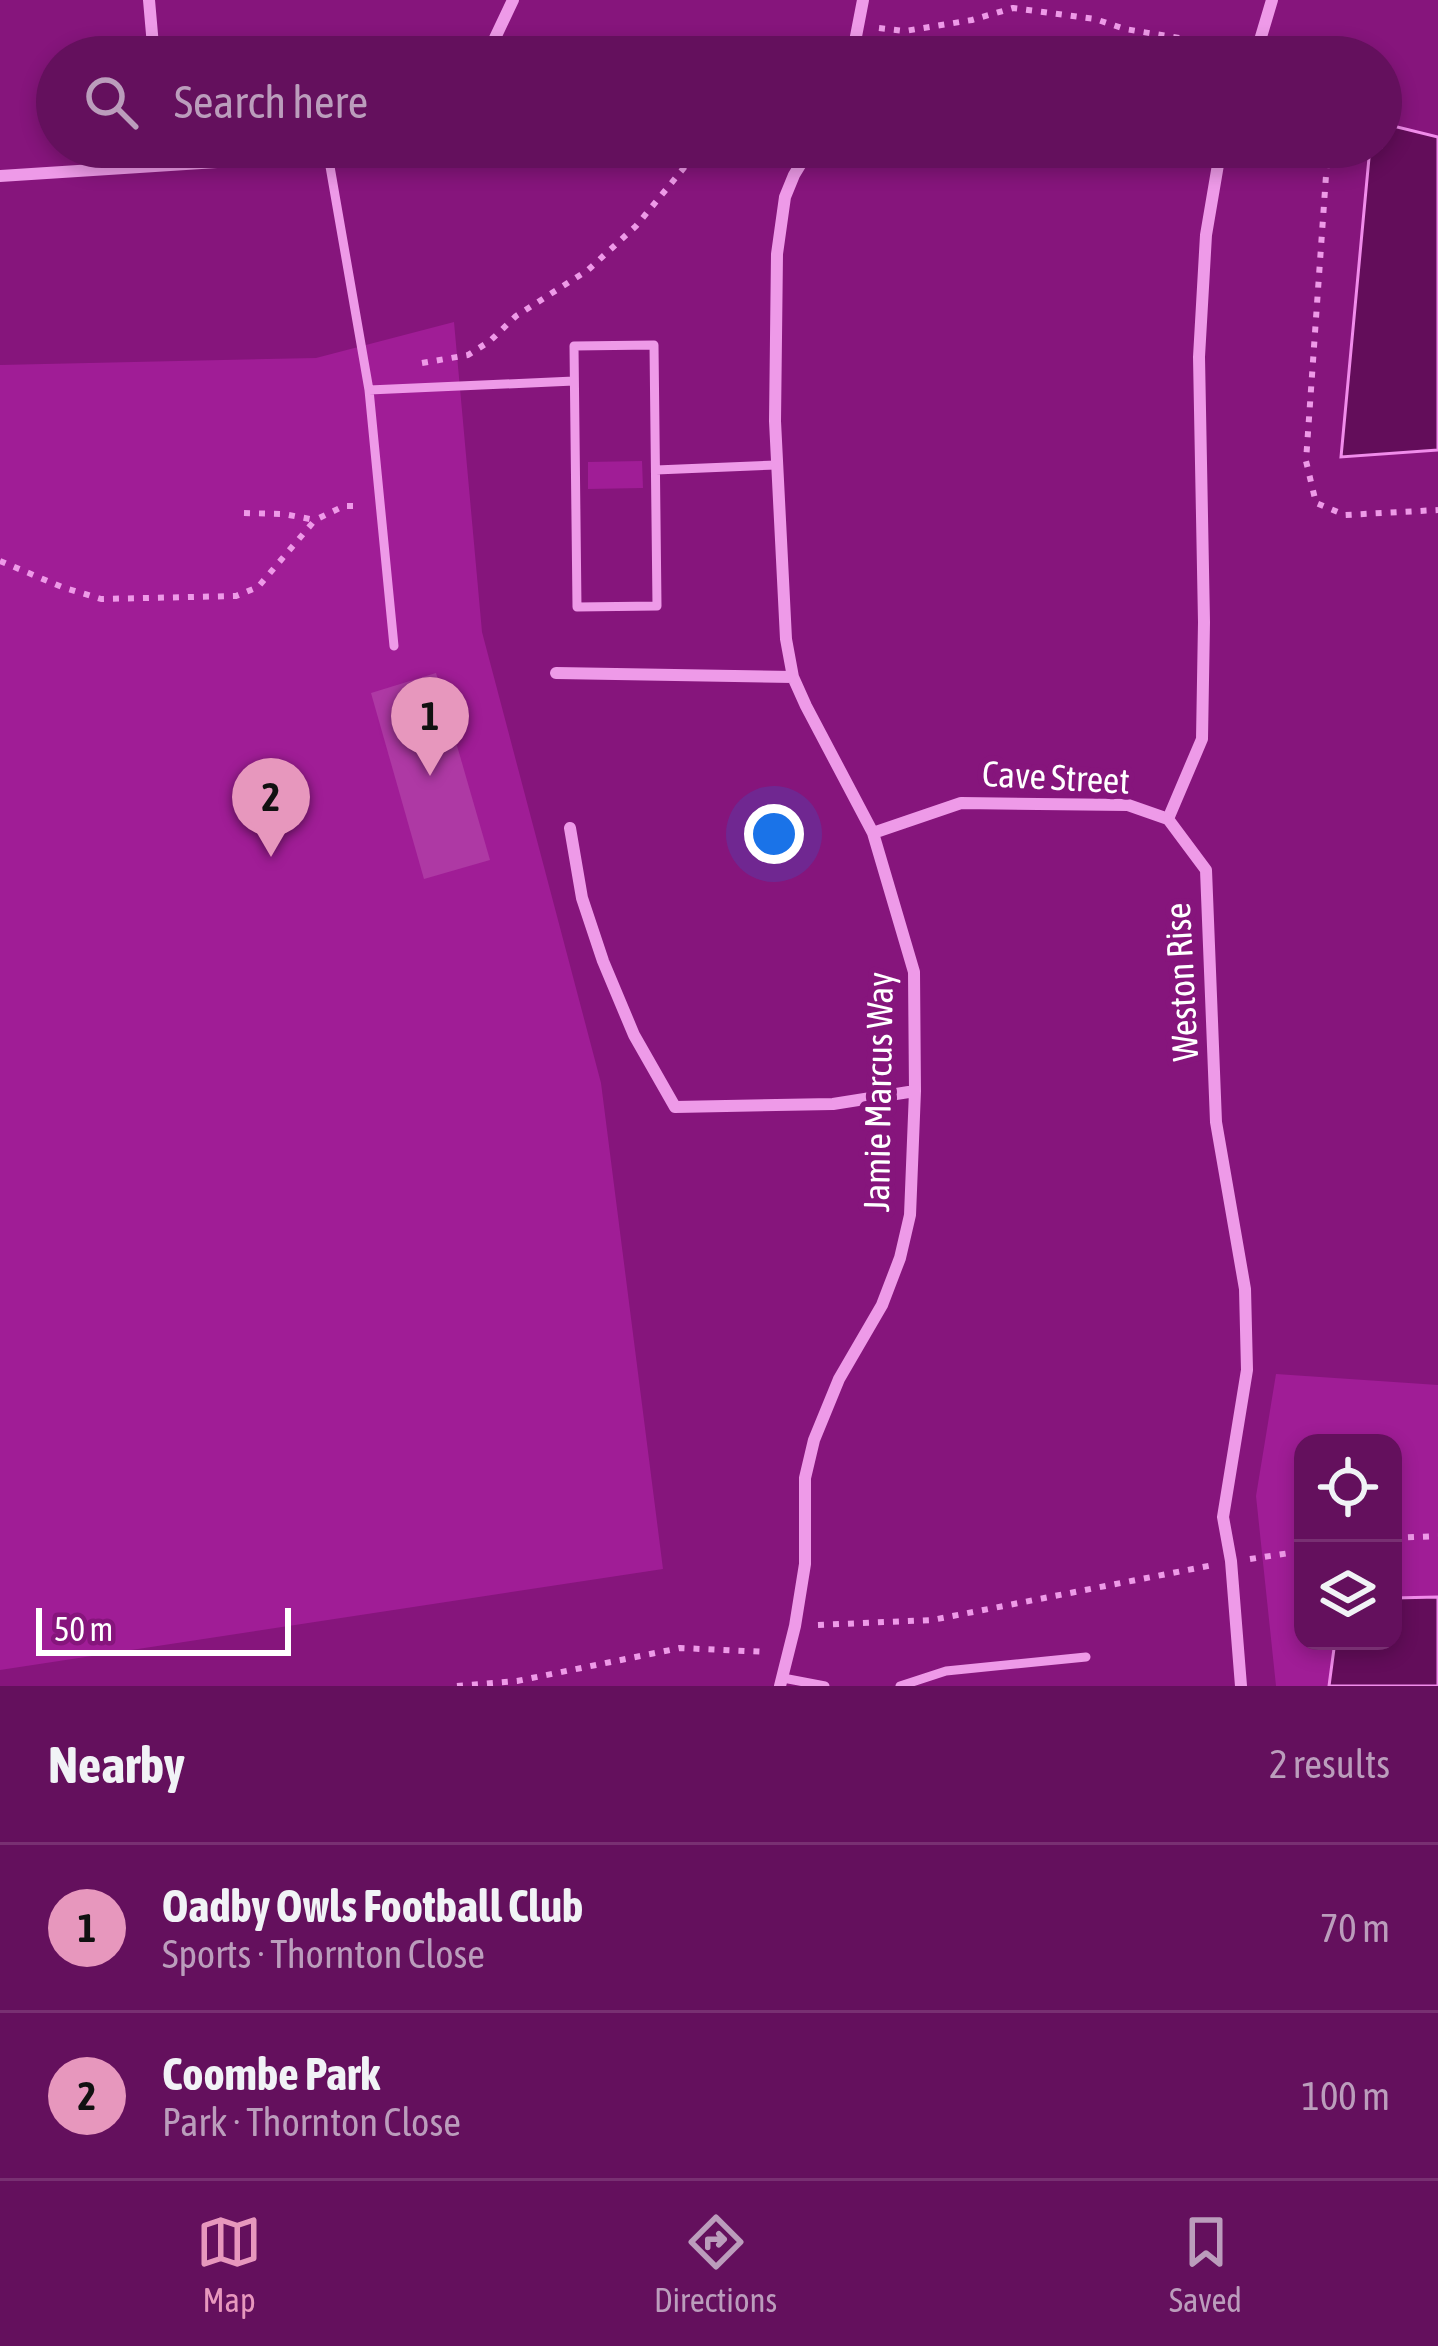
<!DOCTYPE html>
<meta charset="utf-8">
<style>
body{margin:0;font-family:"Asap Condensed",sans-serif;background:#6c1e66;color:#f1f3f6}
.controls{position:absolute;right:36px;bottom:36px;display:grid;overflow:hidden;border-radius:24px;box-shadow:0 6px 18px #0003}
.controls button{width:108px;height:108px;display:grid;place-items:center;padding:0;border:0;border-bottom:3px solid #783072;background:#64105d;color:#f1f3f6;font:60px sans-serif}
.scale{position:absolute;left:36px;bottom:30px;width:255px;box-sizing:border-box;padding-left:12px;border:6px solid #fff;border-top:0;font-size:33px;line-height:42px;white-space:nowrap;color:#fff;-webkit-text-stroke:9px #86157c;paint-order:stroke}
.you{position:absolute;left:774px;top:834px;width:42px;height:42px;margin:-30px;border:9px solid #fff;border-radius:50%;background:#1a73e8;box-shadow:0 0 0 18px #1a73e833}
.badge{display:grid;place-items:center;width:78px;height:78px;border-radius:50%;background:#e797bd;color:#111;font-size:39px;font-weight:700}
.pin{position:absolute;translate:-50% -99px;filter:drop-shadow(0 3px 6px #0008)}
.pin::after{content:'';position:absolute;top:63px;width:42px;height:36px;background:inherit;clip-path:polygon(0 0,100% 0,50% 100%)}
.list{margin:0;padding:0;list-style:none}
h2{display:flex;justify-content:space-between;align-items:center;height:156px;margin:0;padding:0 48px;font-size:51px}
h2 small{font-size:39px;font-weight:400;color:#bb9dbc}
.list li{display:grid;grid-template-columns:78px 1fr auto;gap:36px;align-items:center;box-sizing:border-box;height:168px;padding:0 48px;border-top:3px solid #783072}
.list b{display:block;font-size:45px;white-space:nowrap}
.list p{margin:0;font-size:39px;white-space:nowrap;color:#bb9dbc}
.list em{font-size:39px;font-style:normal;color:#bb9dbc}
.icon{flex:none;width:66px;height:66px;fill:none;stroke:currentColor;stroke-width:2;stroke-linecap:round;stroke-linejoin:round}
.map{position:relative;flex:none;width:1438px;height:1686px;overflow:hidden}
.search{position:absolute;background:#64105d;box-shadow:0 6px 18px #0003;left:36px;right:36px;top:36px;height:132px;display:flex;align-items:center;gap:30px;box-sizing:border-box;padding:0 42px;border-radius:66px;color:#bb9dbc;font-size:45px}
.sheet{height:492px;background:#64105d}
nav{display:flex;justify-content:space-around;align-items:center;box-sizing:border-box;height:168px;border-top:3px solid #783072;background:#64105d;font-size:33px;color:#bb9dbc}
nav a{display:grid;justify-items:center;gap:6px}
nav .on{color:#e797bd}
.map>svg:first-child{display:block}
.green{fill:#a01d96;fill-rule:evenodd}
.water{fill:#630d5a;stroke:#f18ceb;stroke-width:3}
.building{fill:#ae39a4}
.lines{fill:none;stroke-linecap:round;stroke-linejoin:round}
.path{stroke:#ee9ae8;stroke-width:6;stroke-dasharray:6 9;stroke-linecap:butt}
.lane{stroke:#ee9ae8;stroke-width:9}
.street{stroke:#ee9ae8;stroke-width:12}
.labels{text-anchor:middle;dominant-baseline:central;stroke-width:12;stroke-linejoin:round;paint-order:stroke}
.street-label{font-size:36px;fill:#fff;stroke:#86157c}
</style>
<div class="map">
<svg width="1438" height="1686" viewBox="0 0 1438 1686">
<rect width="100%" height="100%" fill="#86157c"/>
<!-- green -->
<path class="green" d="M 454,322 L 482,632 L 601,1083 L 663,1569 L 0,1670 L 0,365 L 316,358 Z
M 642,461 L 643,488 L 588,489 L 588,462 Z
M 1276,1374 L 1438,1385 L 1438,1686 L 1276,1686 L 1256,1496 ZM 1303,1443 L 1393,1443 L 1393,1641 L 1303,1641 Z"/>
<!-- water -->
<path class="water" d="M 1381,123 L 1438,137 L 1438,450 L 1341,457 L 1370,147 L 1381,147 Z
M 1438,1597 L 1438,1686 L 1329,1686 L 1335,1641 L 1393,1641 L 1393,1598 Z"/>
<!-- building -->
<path class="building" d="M 436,673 L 490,860 L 424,879 L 371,693 Z"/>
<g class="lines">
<!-- path -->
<path class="path" d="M 879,28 L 905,31 L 972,20 L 1013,8 L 1095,19 L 1125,29 L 1191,40 L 1235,56
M 1354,57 L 1358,46
M 1328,147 L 1306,461 L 1316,503 L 1345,515 L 1438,510
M 422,363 L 468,355 L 490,341 L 516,316 L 588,270 L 636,226 L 701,147
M 244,513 L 284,514 L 315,520
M 0,561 L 62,587 L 101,599 L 236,596 L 258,587 L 315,520 L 344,506 L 360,506
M 1393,1538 L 1438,1536
M 1250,1559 L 1303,1551
M 818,1625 L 932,1620 L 1213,1565
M 457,1686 L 517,1681 L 680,1648 L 768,1652"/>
<!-- lane -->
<path class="lane" d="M 328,155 L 369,390 L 394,646
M 654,345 L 657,606 L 577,607 L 574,346 Z
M 369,390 L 574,381
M 656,470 L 776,465
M 783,1678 L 825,1686
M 900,1686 L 946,1671 L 1086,1657"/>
<!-- street -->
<path class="street" d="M 149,0 L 154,57
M 486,57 L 513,0
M 852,57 L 863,0
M 1255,57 L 1272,0
M 1221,147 L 1206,235 L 1199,357 L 1204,622 L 1202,739 L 1168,819 L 1206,870 L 1216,1122 L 1245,1289 L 1247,1370 L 1223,1517 L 1231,1561 L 1241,1686
M 0,176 L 328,155 L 382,147
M 556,673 L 793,677
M 570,828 L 582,898 L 603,961 L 634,1035 L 675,1107 L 833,1104 L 915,1091
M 873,833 L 961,803 L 1128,805 L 1168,819
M 780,1686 L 795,1626 L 805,1564 L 805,1478 L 814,1440 L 839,1379 L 882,1305 L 900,1258 L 910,1215 L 915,1091 L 914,972 L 873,833 L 806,706 L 793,677 L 786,639 L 775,421 L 777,254 L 785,197 L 794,175 L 811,147"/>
</g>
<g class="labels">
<!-- street labels -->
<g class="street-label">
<text transform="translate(1056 777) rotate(3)">Cave Street</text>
<text transform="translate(1181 982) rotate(-93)">Weston Rise</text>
<text transform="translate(878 1092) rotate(-89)">Jamie Marcus Way</text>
</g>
</g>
</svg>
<div class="controls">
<button><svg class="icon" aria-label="locate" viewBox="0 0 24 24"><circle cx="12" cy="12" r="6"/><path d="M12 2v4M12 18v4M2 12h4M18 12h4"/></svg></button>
<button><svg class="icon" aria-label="layers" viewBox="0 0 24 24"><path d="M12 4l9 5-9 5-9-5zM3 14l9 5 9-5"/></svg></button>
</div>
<div class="scale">50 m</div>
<div class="you"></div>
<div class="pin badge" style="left:430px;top:776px">1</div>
<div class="pin badge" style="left:271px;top:857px">2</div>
<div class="search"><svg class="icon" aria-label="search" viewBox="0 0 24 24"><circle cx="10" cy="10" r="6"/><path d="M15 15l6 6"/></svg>Search here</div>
</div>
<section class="sheet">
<h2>Nearby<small>2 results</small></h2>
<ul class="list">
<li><span class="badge">1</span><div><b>Oadby Owls Football Club</b><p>Sports · Thornton Close</p></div><em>70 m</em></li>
<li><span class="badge">2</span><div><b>Coombe Park</b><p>Park · Thornton Close</p></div><em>100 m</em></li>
</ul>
</section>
<nav>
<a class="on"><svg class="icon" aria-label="map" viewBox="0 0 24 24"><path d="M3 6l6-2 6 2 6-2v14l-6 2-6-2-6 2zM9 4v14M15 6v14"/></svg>Map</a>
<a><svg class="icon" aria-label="directions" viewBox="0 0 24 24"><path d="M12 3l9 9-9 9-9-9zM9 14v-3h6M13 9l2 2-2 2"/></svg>Directions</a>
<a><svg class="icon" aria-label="saved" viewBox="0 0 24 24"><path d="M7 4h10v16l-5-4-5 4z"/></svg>Saved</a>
</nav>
